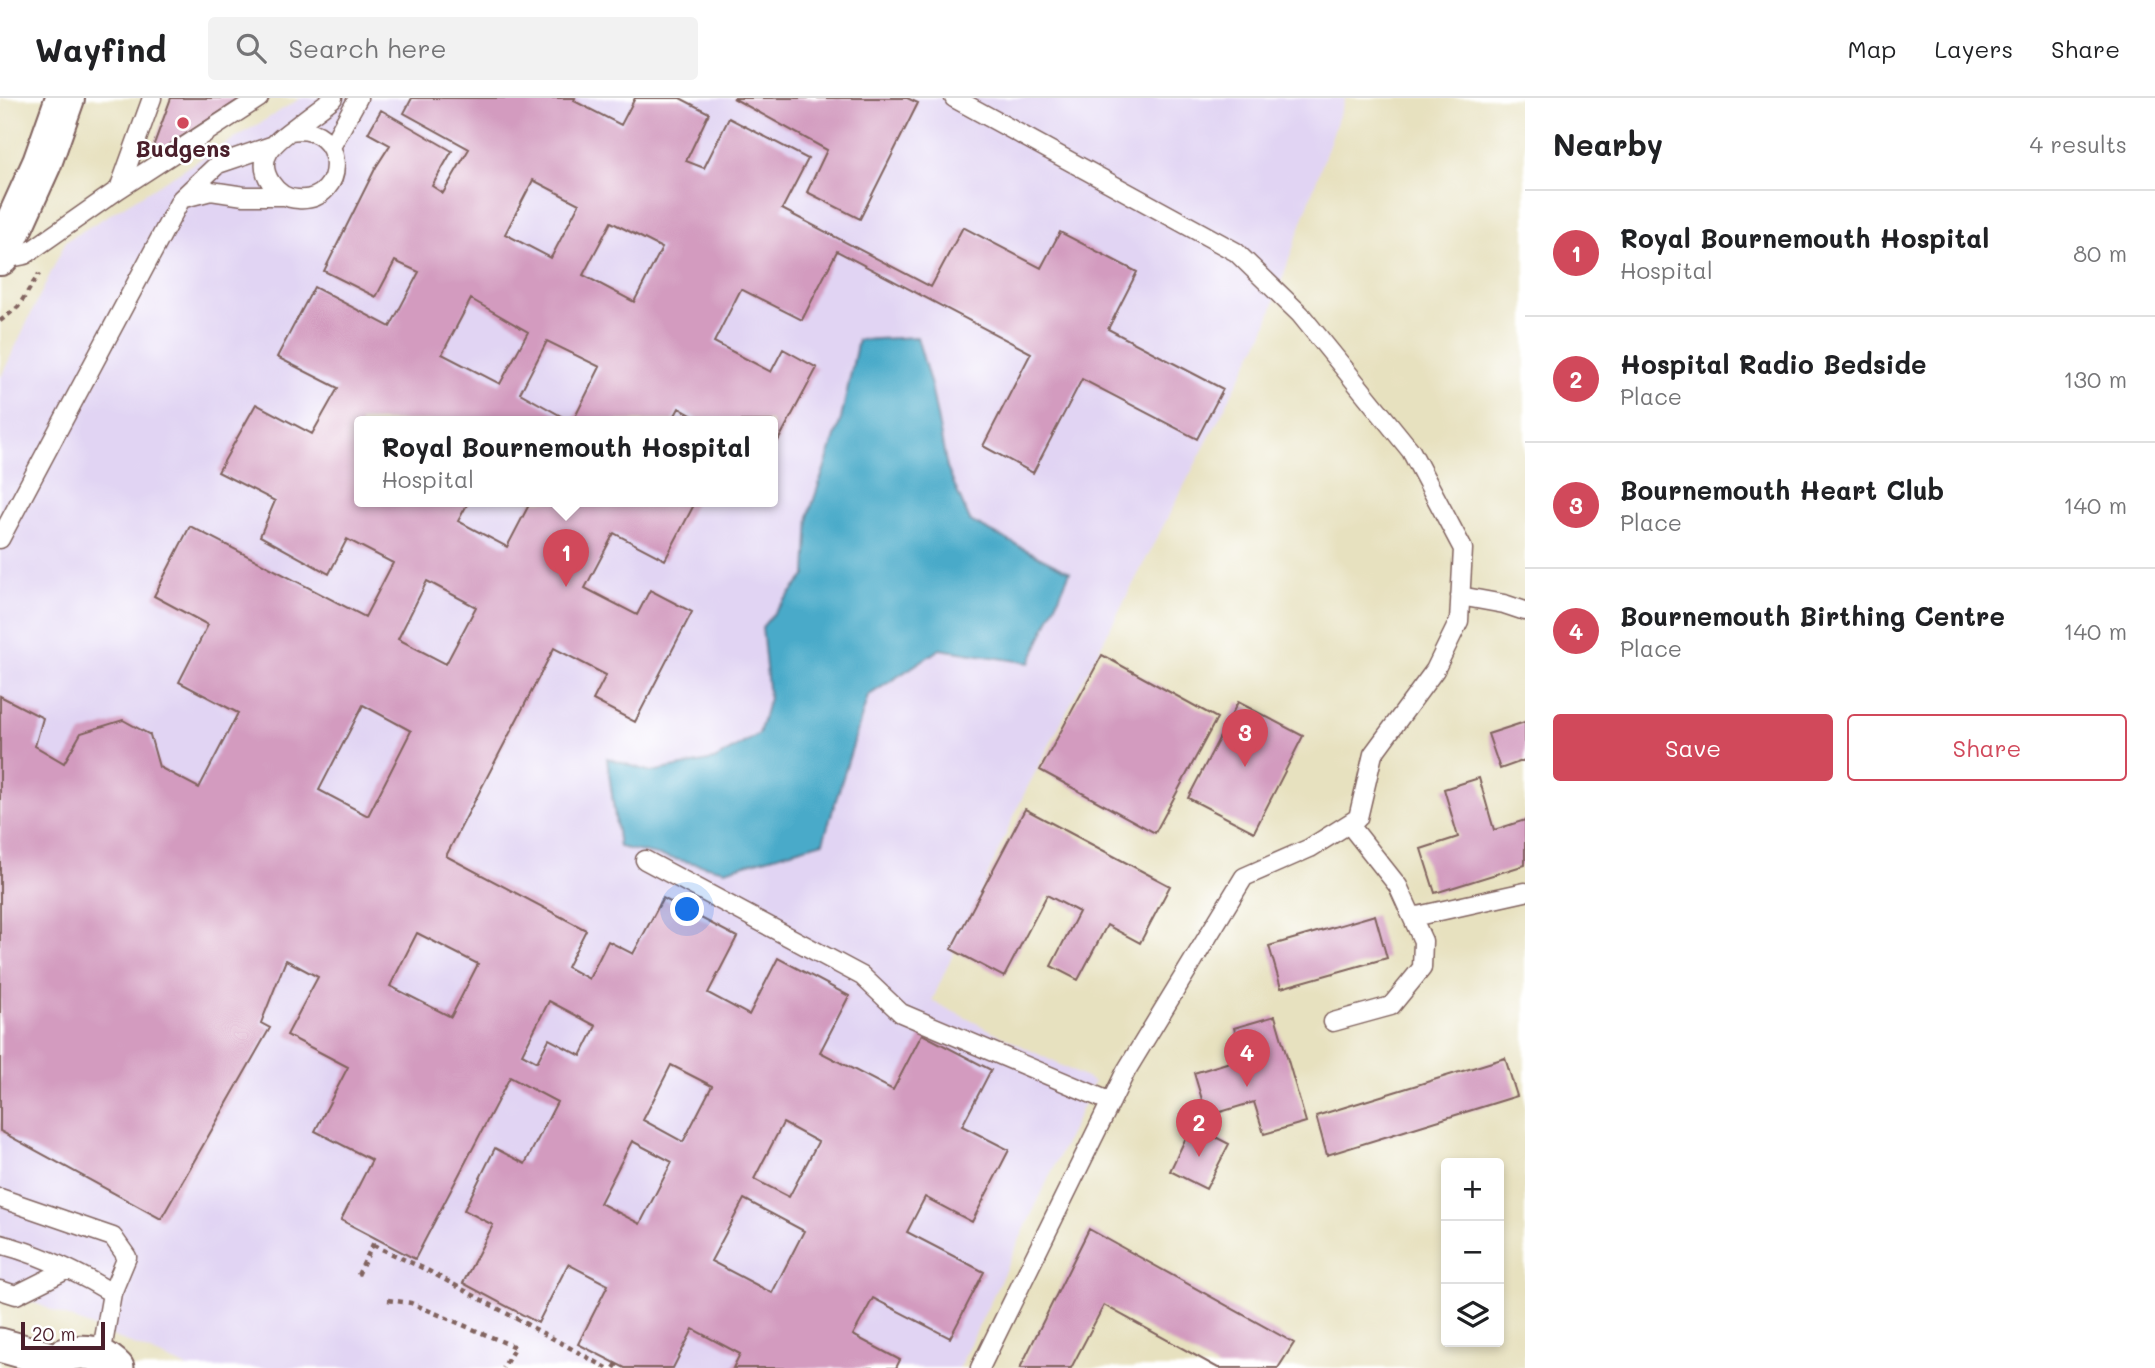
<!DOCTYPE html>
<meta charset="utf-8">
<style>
body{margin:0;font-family:Mali,sans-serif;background:#f2f2f2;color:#202124}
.controls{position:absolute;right:21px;bottom:21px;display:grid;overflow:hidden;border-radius:7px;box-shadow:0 4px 10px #0003}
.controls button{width:63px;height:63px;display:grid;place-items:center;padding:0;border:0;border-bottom:2px solid #e0e0e0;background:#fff;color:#202124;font:35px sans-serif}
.scale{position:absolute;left:21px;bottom:18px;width:84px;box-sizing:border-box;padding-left:7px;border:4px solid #4a1f2b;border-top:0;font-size:19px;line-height:24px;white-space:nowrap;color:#4a1f2b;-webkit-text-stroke:5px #fff;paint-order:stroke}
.you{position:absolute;left:688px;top:812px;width:24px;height:24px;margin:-18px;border:5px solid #fff;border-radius:50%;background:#1a73e8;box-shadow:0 0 0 10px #1a73e833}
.badge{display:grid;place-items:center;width:46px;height:46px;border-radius:50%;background:#d1495b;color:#fff;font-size:23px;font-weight:700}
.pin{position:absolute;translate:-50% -58px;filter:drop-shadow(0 2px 4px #0008)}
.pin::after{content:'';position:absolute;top:37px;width:24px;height:21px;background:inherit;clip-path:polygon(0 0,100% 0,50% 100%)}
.popup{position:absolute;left:354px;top:318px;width:424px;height:91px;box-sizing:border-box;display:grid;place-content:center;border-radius:7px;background:#fff;filter:drop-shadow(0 2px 5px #0005);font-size:23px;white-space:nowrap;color:#757577}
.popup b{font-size:26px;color:#202124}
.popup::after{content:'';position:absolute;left:50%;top:100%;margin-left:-14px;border:14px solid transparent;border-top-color:#fff}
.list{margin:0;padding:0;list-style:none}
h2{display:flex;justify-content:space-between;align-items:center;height:91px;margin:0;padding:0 28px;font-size:30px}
h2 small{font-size:23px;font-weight:400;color:#757577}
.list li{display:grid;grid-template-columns:46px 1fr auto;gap:21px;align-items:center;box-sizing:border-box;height:126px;padding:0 28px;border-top:2px solid #e0e0e0}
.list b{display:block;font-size:26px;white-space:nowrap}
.list p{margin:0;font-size:23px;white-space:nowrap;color:#757577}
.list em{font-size:23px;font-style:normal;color:#757577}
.actions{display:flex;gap:14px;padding:21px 28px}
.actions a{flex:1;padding:16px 0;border:2px solid #d1495b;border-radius:7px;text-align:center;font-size:24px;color:#d1495b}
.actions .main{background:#d1495b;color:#fff}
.icon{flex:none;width:38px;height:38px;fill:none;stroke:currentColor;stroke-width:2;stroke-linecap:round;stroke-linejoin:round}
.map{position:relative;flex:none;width:1525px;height:1270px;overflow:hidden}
header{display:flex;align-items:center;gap:42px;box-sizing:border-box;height:98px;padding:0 35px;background:#fff;border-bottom:2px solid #e0e0e0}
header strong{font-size:33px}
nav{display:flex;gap:38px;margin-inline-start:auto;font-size:24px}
.search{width:490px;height:63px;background:#f2f2f2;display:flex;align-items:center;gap:18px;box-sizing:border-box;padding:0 24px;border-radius:7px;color:#757577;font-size:26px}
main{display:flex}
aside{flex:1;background:#fff}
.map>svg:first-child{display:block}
.built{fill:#e1d4f3;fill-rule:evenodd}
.water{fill:#4aaac9;stroke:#4a647a;stroke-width:2}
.building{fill:#d39bbf;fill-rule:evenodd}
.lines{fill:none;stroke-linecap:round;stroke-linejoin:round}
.lane-casing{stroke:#81635f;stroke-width:21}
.street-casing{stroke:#81635f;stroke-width:37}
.primary-casing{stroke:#81635f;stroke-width:42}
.path{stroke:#81635f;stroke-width:4.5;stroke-dasharray:5 5;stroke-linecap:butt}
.lane{stroke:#fff;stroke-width:18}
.street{stroke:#fff;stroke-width:33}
.primary{stroke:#fff;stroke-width:38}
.poi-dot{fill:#d1495b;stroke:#fff;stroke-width:2.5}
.labels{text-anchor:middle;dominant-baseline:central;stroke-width:5;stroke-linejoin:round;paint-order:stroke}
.poi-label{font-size:23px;font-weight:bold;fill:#4a1f2b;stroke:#fff}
</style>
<header>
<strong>Wayfind</strong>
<div class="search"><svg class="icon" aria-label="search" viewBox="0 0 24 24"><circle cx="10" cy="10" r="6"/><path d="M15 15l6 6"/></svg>Search here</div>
<nav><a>Map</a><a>Layers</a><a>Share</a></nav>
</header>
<main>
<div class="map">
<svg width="1525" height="1270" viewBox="0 0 1525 1270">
<rect width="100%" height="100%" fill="#fff"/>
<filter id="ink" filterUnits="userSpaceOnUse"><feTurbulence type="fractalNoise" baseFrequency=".0143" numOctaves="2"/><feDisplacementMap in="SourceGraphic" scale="14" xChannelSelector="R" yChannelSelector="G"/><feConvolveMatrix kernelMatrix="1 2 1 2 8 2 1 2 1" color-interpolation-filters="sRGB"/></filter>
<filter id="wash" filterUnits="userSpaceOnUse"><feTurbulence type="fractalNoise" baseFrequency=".00686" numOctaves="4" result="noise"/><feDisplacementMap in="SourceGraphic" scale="28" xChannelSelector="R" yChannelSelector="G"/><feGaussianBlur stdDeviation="1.57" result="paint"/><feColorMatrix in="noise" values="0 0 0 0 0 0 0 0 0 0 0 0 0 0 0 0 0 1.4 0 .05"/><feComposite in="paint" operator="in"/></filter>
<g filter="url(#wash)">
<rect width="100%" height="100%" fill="#e7e1bf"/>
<!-- built -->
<path class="built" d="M 301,0 L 1345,0 L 1264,234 L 1023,698 L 932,903 L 1094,984 L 959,1270 L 188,1270 L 16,1197 L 0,1195 L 0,281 L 66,143 ZM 360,323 L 772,323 L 772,403 L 360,403 Z"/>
<!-- water -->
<path class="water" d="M 917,239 L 931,288 L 947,370 L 970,423 L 1070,474 L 1030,565 L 940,551 L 868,598 L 823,744 L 725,772 L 619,749 L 607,660 L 651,674 L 714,662 L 759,636 L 769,600 L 762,529 L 806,477 L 809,416 L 841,321 L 858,242 Z"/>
<g id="blocks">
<!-- building -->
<path class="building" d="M 171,0 L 241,0 L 161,52 L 153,49 Z
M 412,0 L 575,0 L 574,3 L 621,27 L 635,0 L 680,0 L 709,15 L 686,63 L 704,70 L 729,20 L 808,61 L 782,111 L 931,189 L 963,129 L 1041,170 L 1060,134 L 1137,174 L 1108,231 L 1223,291 L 1197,341 L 1082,281 L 1033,375 L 983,348 L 1031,255 L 837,153 L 802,222 L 741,191 L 714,244 L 771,274 L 783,251 L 817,270 L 772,354 L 772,323 L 702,323 L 679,310 L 672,323 L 573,323 L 600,269 L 547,243 L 520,295 L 570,323 L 360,323 L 360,403 L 420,403 L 424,406 L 425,403 L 469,403 L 458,423 L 507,449 L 531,403 L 696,403 L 665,462 L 614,435 L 585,490 L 637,517 L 650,492 L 692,514 L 635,624 L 593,602 L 606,577 L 554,550 L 446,758 L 586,832 L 567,869 L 589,881 L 608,843 L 633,856 L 663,800 L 737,839 L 708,895 L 749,917 L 778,860 L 849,898 L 820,954 L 893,992 L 922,936 L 991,972 L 962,1028 L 1009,1052 L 972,1124 L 925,1099 L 907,1134 L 984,1174 L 950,1240 L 873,1200 L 853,1237 L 900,1262 L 896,1270 L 733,1270 L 740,1256 L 693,1231 L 673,1270 L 625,1270 L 578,1246 L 608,1187 L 568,1166 L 538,1225 L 463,1185 L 493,1127 L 464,1112 L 495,1050 L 525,1066 L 557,1004 L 510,979 L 415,1161 L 341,1122 L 372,1062 L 315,1033 L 348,969 L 287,937 L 318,879 L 286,862 L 261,925 L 270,930 L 161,1121 L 0,1033 L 0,598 L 43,620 L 35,648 L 64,665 L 81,635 L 123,622 L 150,637 L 159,669 L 199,690 L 238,615 L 179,584 L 208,527 L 154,498 L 190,428 L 365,519 L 393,465 L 347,441 L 329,476 L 260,438 L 275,403 L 218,374 L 256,306 L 312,336 L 338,290 L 277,259 L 314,189 L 390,229 L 419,174 L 395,163 L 376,199 L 324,173 L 376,69 L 390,47 L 368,35 L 381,12 L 452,53 L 432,88 L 443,95 L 469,51 L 404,15 ZM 533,82 L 579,106 L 551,160 L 505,136 ZM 611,124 L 662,150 L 634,204 L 583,177 ZM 471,201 L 528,234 L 500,286 L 442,256 ZM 427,483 L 476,509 L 446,566 L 398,541 ZM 363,607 L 411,633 L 368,718 L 319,692 ZM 417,835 L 478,866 L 451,919 L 390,888 ZM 549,903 L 596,928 L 581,958 L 549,941 L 537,964 L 522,956 ZM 671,967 L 712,988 L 683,1044 L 643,1022 ZM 783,1025 L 818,1044 L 789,1099 L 754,1081 ZM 632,1043 L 672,1064 L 640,1126 L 600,1105 ZM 744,1101 L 804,1133 L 772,1195 L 711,1163 Z
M 733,0 L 907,0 L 918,5 L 860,121 L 807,94 L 827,52 Z
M 1102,557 L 1217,620 L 1155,735 L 1040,672 Z
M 1238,604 L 1303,638 L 1254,734 L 1188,700 Z
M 1525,624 L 1525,662 L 1500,671 L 1488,636 Z
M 1479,680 L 1494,732 L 1525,722 L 1525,767 L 1435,795 L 1421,751 L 1458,739 L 1444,691 Z
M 1025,711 L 1170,788 L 1140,845 L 1107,827 L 1078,882 L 1051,868 L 1079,814 L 1047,797 L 1004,879 L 951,851 Z
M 1375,817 L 1387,860 L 1281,890 L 1269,848 Z
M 1275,918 L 1306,1024 L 1264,1036 L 1254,1004 L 1207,1018 L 1194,975 L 1243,960 L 1234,930 Z
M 1505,960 L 1517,998 L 1327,1057 L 1316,1018 Z
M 1192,1027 L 1229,1046 L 1206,1091 L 1170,1073 Z
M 1089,1131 L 1294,1245 L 1278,1270 L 1218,1270 L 1104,1207 L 1071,1270 L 1020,1270 Z"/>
</g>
</g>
<g filter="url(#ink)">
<use href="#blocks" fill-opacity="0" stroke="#81635f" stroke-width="2"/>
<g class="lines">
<!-- lane casing -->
<g class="lane-casing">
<path id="lane" d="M 954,0 L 1236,154 L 1300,216 L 1411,353 L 1463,451 L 1459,523 L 1435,572 L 1373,656 L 1358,720 L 1310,750 L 1244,779 L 1126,973 L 980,1270
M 290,33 C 349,24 348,105 298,101 C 287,101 277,94 271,85 C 252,57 280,41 299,26 C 310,17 322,9 333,0
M 331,49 L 358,0
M 119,91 L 152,0
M 184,100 L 211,93 L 244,98 L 285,98
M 0,162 L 25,157 L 119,91 L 259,0
M 0,441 L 181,101 L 218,66 L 271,48
M 1460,498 L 1504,506 L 1525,513
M 645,762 L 862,878 L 901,915 L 1111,1004
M 1413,819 L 1525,794
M 1333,924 L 1391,908 L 1422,870 L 1423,843 L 1398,788 L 1349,726
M 0,1100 L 113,1139 L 127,1159 L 112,1195 L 101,1258
M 0,1146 C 39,1156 77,1174 112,1195
M 0,1192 L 16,1197 L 68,1171"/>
</g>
<!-- street casing -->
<g class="street-casing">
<path id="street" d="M 0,1247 L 54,1262
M 44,1270 C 66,1250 96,1248 117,1270"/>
</g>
<!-- primary casing -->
<g class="primary-casing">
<path id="primary" d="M 0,158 L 42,65 L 65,0"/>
</g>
<!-- path -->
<path class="path" d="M 0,223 L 18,209 L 39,176
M 373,1147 L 427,1172 L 607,1270
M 358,1177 L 376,1140
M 388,1202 L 411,1205 L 515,1249 L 503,1270
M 614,1270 L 617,1266"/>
<!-- lane -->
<use href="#lane" class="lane"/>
<!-- street -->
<use href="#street" class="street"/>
<!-- primary -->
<use href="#primary" class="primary"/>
</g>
</g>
<!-- markers -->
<circle class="poi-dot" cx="183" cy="25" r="7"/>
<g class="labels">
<!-- poi labels -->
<g class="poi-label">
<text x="183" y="50">Budgens</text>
</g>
</g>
</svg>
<div class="controls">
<button>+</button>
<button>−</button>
<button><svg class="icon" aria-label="layers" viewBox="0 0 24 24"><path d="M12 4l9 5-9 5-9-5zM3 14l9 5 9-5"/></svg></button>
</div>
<div class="scale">20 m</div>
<div class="you"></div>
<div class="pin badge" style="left:566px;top:489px">1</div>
<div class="popup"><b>Royal Bournemouth Hospital</b>Hospital</div>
<div class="pin badge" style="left:1199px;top:1059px">2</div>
<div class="pin badge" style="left:1245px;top:669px">3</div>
<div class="pin badge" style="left:1247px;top:989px">4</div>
</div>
<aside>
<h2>Nearby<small>4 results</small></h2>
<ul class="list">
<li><span class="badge">1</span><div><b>Royal Bournemouth Hospital</b><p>Hospital</p></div><em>80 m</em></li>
<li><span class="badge">2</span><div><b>Hospital Radio Bedside</b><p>Place</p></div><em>130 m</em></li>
<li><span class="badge">3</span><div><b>Bournemouth Heart Club</b><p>Place</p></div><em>140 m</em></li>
<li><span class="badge">4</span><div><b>Bournemouth Birthing Centre</b><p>Place</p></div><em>140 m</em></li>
</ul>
<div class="actions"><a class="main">Save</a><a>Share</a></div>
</aside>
</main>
